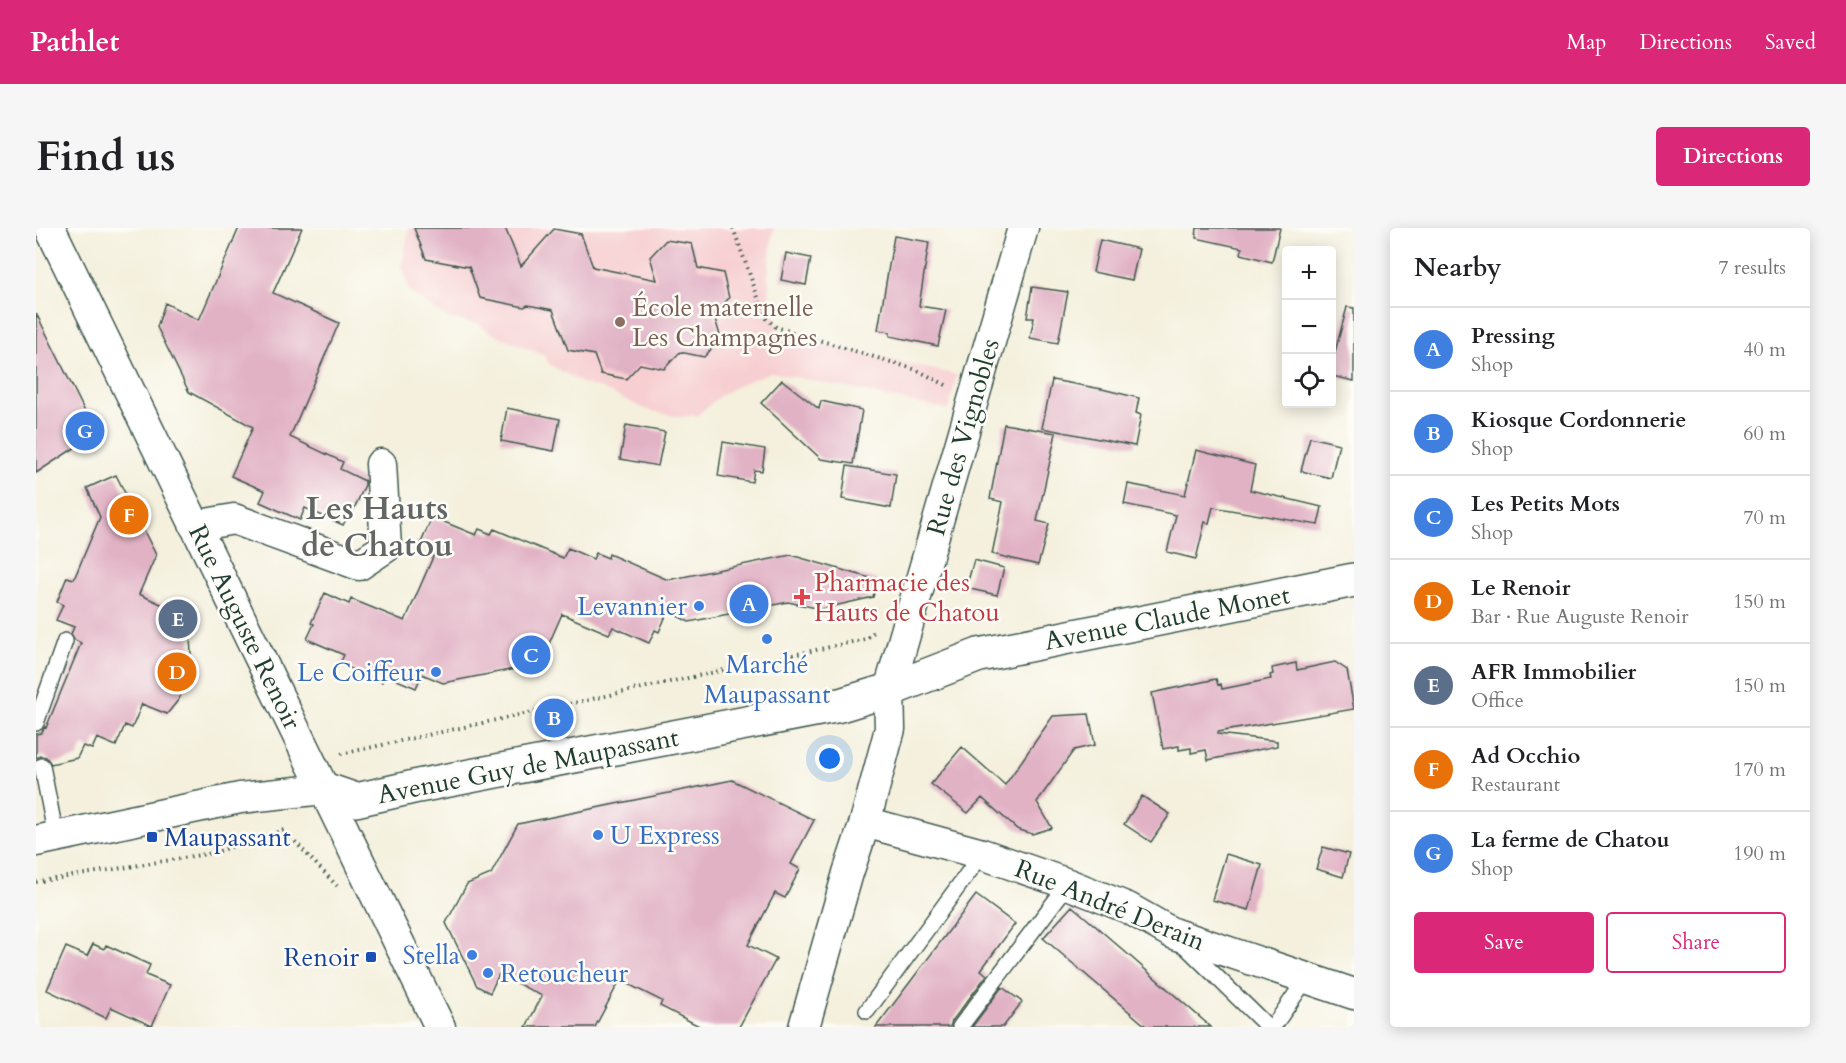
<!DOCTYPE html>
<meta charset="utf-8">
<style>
body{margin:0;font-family:Cardo,serif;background:#f6f6f6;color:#202124}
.controls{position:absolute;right:18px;top:18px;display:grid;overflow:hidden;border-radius:6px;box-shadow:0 3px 15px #0003}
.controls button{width:54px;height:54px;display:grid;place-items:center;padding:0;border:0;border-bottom:2px solid #e0e0e0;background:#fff;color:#202124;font:30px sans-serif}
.you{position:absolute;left:794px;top:531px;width:21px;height:21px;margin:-15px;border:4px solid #fff;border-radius:50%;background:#1a73e8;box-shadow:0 0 0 9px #1a73e833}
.badge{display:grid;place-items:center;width:39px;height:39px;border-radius:50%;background:#db2777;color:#fff;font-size:20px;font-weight:700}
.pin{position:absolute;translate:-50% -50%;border:3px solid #fff;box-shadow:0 2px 6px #0006}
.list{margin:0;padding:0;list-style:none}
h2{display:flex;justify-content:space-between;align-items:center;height:78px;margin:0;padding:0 24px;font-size:26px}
h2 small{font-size:20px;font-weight:400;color:#757577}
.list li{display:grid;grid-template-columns:39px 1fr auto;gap:18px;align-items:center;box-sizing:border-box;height:84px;padding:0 24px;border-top:2px solid #e0e0e0}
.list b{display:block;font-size:22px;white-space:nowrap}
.list p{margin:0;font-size:20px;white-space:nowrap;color:#757577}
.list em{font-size:20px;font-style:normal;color:#757577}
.actions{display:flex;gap:12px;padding:18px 24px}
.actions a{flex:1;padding:14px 0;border:2px solid #db2777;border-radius:6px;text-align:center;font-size:21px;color:#db2777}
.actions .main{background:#db2777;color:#fff}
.icon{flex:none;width:33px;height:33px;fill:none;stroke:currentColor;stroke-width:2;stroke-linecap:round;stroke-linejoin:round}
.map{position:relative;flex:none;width:1318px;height:799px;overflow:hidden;border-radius:6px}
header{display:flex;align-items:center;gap:36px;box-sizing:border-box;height:84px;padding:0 30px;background:#db2777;color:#fff}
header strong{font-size:28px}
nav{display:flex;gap:33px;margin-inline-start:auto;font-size:21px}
.intro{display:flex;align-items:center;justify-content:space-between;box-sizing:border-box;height:144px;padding:0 36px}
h1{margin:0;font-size:42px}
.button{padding:15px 27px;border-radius:6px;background:#db2777;color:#fff;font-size:21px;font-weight:700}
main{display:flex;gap:36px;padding:0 36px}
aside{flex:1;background:#fff;border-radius:6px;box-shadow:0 3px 15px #0003}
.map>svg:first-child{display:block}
.built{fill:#f7cfd2}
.building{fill:#e1b1c4}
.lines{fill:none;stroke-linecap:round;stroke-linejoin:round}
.lane-casing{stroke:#3f584d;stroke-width:18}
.street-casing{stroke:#3f584d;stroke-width:33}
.secondary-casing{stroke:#3f584d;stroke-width:36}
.path{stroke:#3f584d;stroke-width:4;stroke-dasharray:1.5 4.5;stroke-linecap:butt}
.lane{stroke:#fff;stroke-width:15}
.street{stroke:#fff;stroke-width:30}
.secondary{stroke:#fff;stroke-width:33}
.education-dot{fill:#8d6e63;stroke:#fdfcf7;stroke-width:2}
.health-dot{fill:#e0444e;stroke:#fdfcf7;stroke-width:2}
.shop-dot{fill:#3f7fe0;stroke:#fdfcf7;stroke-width:2}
.transit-dot{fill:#1a4fb4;stroke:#fdfcf7;stroke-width:2}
.labels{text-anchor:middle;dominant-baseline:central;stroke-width:5;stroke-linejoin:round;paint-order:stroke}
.education-label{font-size:26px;fill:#785e54;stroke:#fdfcf7;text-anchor:start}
.street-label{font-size:26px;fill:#1f3d34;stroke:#fdfcf7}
.health-label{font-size:26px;fill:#be3a42;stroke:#fdfcf7;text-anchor:start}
.shop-label{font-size:26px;fill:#366cbe;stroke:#fdfcf7;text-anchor:end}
.transit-label{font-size:26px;fill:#164399;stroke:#fdfcf7;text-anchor:start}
.district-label{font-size:32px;font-weight:bold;fill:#636666;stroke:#fdfcf7}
</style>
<header>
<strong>Pathlet</strong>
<nav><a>Map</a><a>Directions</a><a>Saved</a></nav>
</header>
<div class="intro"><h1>Find us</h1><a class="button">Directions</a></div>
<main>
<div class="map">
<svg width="1318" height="799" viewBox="0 0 1318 799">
<rect width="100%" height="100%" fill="#fdfcf7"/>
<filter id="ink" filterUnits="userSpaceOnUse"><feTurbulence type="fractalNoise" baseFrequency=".0167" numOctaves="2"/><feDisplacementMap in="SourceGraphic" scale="12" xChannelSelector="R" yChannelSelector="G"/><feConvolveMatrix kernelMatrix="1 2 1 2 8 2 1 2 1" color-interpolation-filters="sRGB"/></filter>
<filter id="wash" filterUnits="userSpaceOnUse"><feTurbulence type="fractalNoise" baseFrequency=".008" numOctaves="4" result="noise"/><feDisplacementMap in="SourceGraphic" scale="24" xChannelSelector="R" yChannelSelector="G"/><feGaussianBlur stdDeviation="1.35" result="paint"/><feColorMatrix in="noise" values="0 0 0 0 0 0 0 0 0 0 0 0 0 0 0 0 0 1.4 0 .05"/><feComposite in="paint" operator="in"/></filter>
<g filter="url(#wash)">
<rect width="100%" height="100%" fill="#f4f0dd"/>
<!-- built -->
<path class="built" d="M 373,0 L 738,0 L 735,17 L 732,46 L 735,79 L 746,107 L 921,147 L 912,182 L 735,144 L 705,156 L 685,167 L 662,187 L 644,189 L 611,182 L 566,161 L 545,155 L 513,136 L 509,128 L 455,105 L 442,96 L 414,91 L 391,77 L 373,63 L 366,38 Z"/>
<g id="blocks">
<!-- building -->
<path class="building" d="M 203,0 L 266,0 L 237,65 L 303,95 L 254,209 L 307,234 L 304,241 L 329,253 L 329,257 L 317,283 L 315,282 L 307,297 L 269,280 L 264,292 L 224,274 L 229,263 L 195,248 L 217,199 L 153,164 L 121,99 L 129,75 L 163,92 Z
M 378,0 L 469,0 L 485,38 L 518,1 L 545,6 L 557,39 L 621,52 L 614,29 L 630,12 L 656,16 L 662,40 L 687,45 L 693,70 L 678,87 L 685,111 L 668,129 L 644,124 L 628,141 L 604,136 L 590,151 L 565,146 L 558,127 L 532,122 L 517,82 L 492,77 L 488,79 L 444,70 L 433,39 L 390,31 Z
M 1161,0 L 1244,0 L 1236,34 L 1205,26 L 1206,20 L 1160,10 Z
M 858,8 L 893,14 L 883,78 L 910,82 L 902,118 L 854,108 L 854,104 L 842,102 Z
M 1064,12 L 1103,21 L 1096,52 L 1057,44 Z
M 750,25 L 775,30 L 770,57 L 745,52 Z
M 996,59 L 1032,64 L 1022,115 L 994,110 L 998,90 L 991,90 Z
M 1311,79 L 1318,80 L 1318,153 L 1296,148 L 1296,135 Z
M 0,85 L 60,206 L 0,245 Z
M 746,152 L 783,181 L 785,173 L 826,182 L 817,236 L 785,231 L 725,175 Z
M 1016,152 L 1066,161 L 1103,170 L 1100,185 L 1105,187 L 1099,218 L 1006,200 Z
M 471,180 L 524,191 L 518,223 L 465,213 Z
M 968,196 L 1020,205 L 1001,293 L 1013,296 L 1002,337 L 956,326 L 967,274 L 954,271 Z
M 590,197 L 629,204 L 622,238 L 584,231 Z
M 1274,209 L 1303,216 L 1295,250 L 1265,243 Z
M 687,214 L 729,221 L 726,243 L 718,242 L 716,254 L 682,248 Z
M 1160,222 L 1219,237 L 1214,262 L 1286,279 L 1282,297 L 1177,279 L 1173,295 L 1169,294 L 1160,331 L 1131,324 L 1140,287 L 1088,276 L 1092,256 L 1149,267 Z
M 811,238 L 860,246 L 855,280 L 806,271 Z
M 80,247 L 120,327 L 103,366 L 145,385 L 154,410 L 155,425 L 152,449 L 143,471 L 131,486 L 106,476 L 96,500 L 89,497 L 80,518 L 61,510 L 56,521 L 47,518 L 41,530 L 15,536 L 10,529 L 5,528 L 0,530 L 0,506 L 5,505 L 9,499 L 10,500 L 45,415 L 39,412 L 35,406 L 38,399 L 20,392 L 27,377 L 21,374 L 31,349 L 38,351 L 64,289 L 51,260 Z
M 396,289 L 440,307 L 443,301 L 455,306 L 458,301 L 527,330 L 532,320 L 557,331 L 560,325 L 572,330 L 573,326 L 632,352 L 755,327 L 841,352 L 837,369 L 785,381 L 752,374 L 653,394 L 632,383 L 623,404 L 619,402 L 613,415 L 577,399 L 573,406 L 526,386 L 504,436 L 407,455 L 386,446 L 380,460 L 349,447 L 346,454 L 304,436 L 308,427 L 271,411 L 278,396 L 275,395 L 289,365 L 313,376 L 315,371 L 369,393 L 400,322 L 385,315 Z
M 938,332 L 968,340 L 961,367 L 930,360 Z
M 1299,434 L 1311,442 L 1318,481 L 1182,504 L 1182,506 L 1241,513 L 1241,518 L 1172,532 L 1170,522 L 1155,525 L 1155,520 L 1143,522 L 1143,518 L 1127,521 L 1116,465 L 1180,451 L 1182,457 L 1185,456 L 1186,461 L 1235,451 L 1234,447 L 1237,446 L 1236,440 L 1260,435 L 1261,442 Z
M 1053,486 L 1059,517 L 1038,522 L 1001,574 L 1016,600 L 996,606 L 981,601 L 946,570 L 932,585 L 895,556 L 926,519 L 969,557 L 1017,488 Z
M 696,552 L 778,592 L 755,636 L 764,641 L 749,670 L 739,665 L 712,717 L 740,731 L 703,799 L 665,799 L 624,778 L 626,773 L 584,752 L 559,799 L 490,799 L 506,768 L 463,746 L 454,765 L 441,758 L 410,695 L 431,656 L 455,646 L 482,596 Z
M 1106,568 L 1134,586 L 1115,614 L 1088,596 Z
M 1287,619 L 1313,626 L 1307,649 L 1280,641 Z
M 1190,626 L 1226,637 L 1213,682 L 1176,672 Z
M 940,667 L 979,696 L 945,742 L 951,747 L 916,793 L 914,799 L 840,799 Z
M 1036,678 L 1063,701 L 1175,799 L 1111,799 L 1007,710 Z
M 57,716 L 68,721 L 70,717 L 114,737 L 110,747 L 134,757 L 116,798 L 75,779 L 70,790 L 11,762 L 30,719 L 51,728 Z
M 966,759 L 986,774 L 967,799 L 936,799 Z"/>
</g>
</g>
<g filter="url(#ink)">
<use href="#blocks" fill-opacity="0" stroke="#3f584d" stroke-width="1.5"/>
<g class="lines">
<!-- lane casing -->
<g class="lane-casing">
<path id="lane" d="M 0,495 L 29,413
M 6,538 L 20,609
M 1146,715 L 1232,799
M 831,783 L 946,626
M 924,799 L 1032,656
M 1237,799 L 1270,751"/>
</g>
<!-- street casing -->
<g class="street-casing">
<path id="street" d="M 14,0 L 404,799
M 159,298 L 198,291 L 323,337 L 350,319 L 345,236
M 829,594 L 946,626 L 1032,656 L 1092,680 L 1136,705 L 1318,766
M 0,613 L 204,570 L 288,561
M 768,799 L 812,645 L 829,594 L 854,501 L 853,462 L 987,0"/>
</g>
<!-- secondary casing -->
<g class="secondary-casing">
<path id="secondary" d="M 288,561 L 320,572 L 382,558 L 804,477 L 853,462 L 943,427 L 1318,352"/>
</g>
<!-- path -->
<path class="path" d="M 697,0 L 729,89 L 740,99 L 881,142 L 910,157
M 305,526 L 830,411 L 838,404
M 0,654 L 177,625 L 248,602 L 301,658"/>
<!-- lane -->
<use href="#lane" class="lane"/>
<!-- street -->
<use href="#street" class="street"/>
<!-- secondary -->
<use href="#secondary" class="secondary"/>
</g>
</g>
<!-- markers -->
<circle class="education-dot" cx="584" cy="94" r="6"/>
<path class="health-dot" d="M763 360h6v6h6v6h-6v6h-6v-6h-6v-6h6z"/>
<g class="shop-dot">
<circle cx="663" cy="378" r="6"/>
<circle cx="731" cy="411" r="6"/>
<circle cx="400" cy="444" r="6"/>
<circle cx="562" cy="607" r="6"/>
<circle cx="436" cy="727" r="6"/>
<circle cx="452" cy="745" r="6"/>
</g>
<g class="transit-dot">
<rect x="110" y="603" width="12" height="12" rx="3"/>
<rect x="329" y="723" width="12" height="12" rx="3"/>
</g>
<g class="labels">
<!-- education labels -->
<g class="education-label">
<text x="596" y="79">École maternelle<tspan x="596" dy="30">Les Champagnes</tspan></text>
</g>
<!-- street labels -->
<g class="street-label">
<text transform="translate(927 209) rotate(-74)">Rue des Vignobles</text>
<text transform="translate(1131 390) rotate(-11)">Avenue Claude Monet</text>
<text transform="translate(209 399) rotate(64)">Rue Auguste Renoir</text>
<text transform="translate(492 538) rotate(-11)">Avenue Guy de Maupassant</text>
<text transform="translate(1074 677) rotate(22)">Rue André Derain</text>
</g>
<!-- health labels -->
<g class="health-label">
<text x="778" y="354">Pharmacie des<tspan x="778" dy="30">Hauts de Chatou</tspan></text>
</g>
<!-- shop labels -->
<g class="shop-label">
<text x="651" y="378">Levannier</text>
<text x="731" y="436" text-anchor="middle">Marché<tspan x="731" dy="30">Maupassant</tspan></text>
<text x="388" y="444">Le Coiffeur</text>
<text x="574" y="607" text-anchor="start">U Express</text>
<text x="424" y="727">Stella</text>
<text x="464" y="745" text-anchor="start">Retoucheur</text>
</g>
<!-- transit labels -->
<g class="transit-label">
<text x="128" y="609">Maupassant</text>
<text x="323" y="729" text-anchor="end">Renoir</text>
</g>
<!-- district labels -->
<g class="district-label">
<text x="341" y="281">Les Hauts<tspan x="341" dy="37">de Chatou</tspan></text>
</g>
</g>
</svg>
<div class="controls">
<button>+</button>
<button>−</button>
<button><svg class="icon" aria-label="locate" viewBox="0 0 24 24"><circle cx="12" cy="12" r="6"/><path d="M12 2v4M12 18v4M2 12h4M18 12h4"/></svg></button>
</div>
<div class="you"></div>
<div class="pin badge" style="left:713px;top:376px;background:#3f7fe0">A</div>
<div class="pin badge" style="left:518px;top:490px;background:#3f7fe0">B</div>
<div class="pin badge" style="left:495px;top:427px;background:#3f7fe0">C</div>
<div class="pin badge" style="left:141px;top:444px;background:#e8710a">D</div>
<div class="pin badge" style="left:142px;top:391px;background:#5c6f8a">E</div>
<div class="pin badge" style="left:93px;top:287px;background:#e8710a">F</div>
<div class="pin badge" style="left:49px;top:203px;background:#3f7fe0">G</div>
</div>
<aside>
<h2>Nearby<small>7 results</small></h2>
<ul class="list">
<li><span class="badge" style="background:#3f7fe0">A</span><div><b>Pressing</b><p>Shop</p></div><em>40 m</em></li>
<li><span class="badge" style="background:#3f7fe0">B</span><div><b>Kiosque Cordonnerie</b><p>Shop</p></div><em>60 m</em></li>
<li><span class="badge" style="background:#3f7fe0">C</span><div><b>Les Petits Mots</b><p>Shop</p></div><em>70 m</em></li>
<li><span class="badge" style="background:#e8710a">D</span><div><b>Le Renoir</b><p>Bar · Rue Auguste Renoir</p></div><em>150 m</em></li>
<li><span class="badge" style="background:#5c6f8a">E</span><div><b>AFR Immobilier</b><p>Office</p></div><em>150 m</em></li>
<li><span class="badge" style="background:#e8710a">F</span><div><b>Ad Occhio</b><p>Restaurant</p></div><em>170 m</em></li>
<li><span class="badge" style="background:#3f7fe0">G</span><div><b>La ferme de Chatou</b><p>Shop</p></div><em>190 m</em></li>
</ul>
<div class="actions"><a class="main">Save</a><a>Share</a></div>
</aside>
</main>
